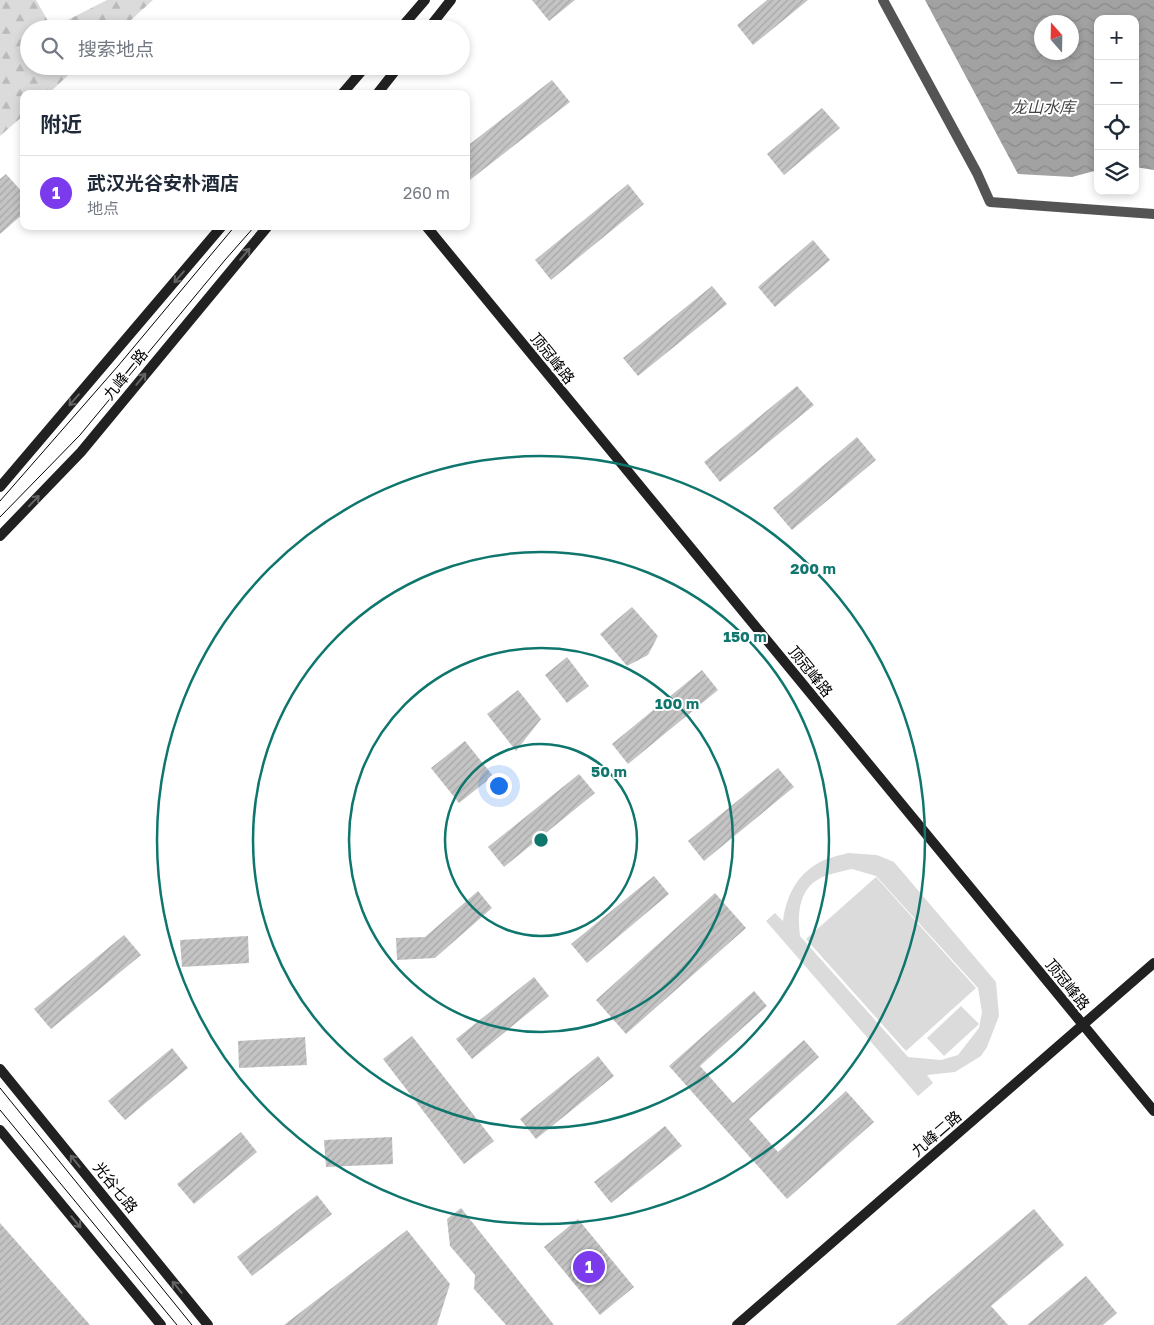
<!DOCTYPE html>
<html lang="zh">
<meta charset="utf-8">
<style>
body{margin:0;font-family:"Golos Text","Noto Sans SC",sans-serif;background:#f6f6f7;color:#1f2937}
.controls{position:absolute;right:15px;top:15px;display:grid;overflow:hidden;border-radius:10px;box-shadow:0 2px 8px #0003}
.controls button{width:45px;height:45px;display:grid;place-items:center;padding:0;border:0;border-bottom:1px solid #e0e1e3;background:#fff;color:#1f2937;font:25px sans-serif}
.compass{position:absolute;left:1034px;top:15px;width:45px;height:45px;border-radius:50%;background:#fff;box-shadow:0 2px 8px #0003;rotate:340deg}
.you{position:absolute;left:498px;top:785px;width:18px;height:18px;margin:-12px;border:4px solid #fff;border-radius:50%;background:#1a73e8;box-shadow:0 0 0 8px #1a73e833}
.badge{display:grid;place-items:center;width:32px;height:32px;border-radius:50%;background:#7c3aed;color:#fff;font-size:16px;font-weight:700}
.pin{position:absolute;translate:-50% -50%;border:2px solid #fff;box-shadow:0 1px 5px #0006}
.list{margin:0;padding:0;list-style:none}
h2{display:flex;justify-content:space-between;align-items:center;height:65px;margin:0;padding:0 20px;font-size:21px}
h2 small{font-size:16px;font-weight:400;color:#747a83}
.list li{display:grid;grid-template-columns:32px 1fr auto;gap:15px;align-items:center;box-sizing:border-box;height:75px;padding:0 20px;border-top:1px solid #e0e1e3}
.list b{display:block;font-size:19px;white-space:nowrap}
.list p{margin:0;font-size:16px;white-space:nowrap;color:#747a83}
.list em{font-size:16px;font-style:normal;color:#747a83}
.icon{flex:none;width:28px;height:28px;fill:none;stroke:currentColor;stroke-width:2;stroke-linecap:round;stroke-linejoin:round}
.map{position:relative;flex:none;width:1154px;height:1325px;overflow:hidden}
.search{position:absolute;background:#fff;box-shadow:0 2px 8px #0003;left:20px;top:20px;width:450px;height:55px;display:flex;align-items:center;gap:12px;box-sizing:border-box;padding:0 18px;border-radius:28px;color:#747a83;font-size:19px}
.panel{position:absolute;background:#fff;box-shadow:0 2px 8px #0003;left:20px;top:90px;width:450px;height:140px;border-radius:10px}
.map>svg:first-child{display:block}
.forest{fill:url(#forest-firs)}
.pitch{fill:#dbdbdb;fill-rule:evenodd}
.water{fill:url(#water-waves);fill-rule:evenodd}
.building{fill:url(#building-hatch)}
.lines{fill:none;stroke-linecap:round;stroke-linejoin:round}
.street{stroke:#545454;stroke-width:10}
.secondary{stroke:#212121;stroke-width:10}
.tram{stroke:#000;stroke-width:1}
.oneway{stroke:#646464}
.ring{fill:none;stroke:#0f766e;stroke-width:2.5}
.labels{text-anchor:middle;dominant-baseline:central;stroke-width:4;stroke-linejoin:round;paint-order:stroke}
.street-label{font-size:15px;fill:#000;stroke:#fff}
.water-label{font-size:16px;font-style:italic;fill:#434343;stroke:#fff}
.centre{fill:#0f766e;stroke:#fff;stroke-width:2.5}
.ring-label{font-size:15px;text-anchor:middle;font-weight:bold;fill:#0f766e;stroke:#fff;stroke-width:4;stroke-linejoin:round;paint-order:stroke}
</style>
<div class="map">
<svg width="1154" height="1325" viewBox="0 0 1154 1325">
<defs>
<pattern id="forest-firs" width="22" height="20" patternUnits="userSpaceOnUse" patternTransform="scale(1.25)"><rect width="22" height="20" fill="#dbdbdb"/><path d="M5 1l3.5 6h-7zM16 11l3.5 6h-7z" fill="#bababa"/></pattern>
<pattern id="water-waves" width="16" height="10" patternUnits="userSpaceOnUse" patternTransform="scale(1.25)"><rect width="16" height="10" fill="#a2a2a2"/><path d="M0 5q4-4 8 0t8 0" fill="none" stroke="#8a8a8a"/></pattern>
<pattern id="building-hatch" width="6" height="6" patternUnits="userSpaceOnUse" patternTransform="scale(1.25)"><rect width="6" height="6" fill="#c4c4c4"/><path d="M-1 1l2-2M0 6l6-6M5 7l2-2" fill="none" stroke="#a7a7a7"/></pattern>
</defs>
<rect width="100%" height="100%" fill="#fff"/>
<!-- forest -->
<path class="forest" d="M 0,0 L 36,0 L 52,28 L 107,0 L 153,0 L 121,29 L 29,29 L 29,66 L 78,66 L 48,94 L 24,94 L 24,115 L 0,136 Z"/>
<!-- pitch -->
<path class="pitch" d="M 848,853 L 877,855 L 894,862 L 996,982 L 999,1016 L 987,1047 L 981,1056 L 955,1072 L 927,1075 L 933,1083 L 918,1096 L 766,921 L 775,913 L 783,921 C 786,898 795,878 815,865 C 823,859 837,856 848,853 ZM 852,869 L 876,876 L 978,988 L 982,1012 L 979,1028 L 958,1055 L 941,1060 L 908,1057 L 800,936 C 797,912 799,886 825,876 C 833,873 843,871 852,869 Z
M 876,877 L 976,988 L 906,1051 L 806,939 Z
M 961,1006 L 979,1024 L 944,1056 L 927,1038 Z"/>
<!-- water -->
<path class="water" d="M 925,0 L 1154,0 L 1154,170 L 1135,167 L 1135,19 L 1098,19 L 1098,170 L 1072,177 L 1018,174 ZM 1042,22 L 1072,22 L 1072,52 L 1042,52 Z"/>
<!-- building -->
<path class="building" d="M 532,0 L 575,0 L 549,21 Z
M 767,0 L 808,0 L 753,45 L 737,25 Z
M 552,80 L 570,102 L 466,183 L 466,147 Z
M 822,108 L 840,128 L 784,175 L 767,154 Z
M 6,174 L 24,194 L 24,213 L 0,234 L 0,179 Z
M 628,184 L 644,204 L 551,280 L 535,260 Z
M 813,240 L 830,260 L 775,307 L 758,287 Z
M 712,286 L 727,304 L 638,376 L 623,358 Z
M 797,386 L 814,405 L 720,482 L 704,462 Z
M 857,437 L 876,460 L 792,530 L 773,508 Z
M 632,607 L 658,636 L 648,655 L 627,666 L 600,634 Z
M 567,657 L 589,686 L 567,703 L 545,675 Z
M 702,670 L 718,690 L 628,764 L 612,744 Z
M 518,690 L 541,719 L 516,751 L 487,714 Z
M 465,741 L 493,776 L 459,803 L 431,768 Z
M 778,768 L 794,787 L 704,861 L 688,841 Z
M 579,774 L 595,793 L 504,867 L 488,847 Z
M 654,876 L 669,894 L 587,963 L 571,944 Z
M 478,891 L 492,908 L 435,958 L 397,960 L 396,938 L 425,937 Z
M 715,893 L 746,928 L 626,1034 L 596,1000 Z
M 124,935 L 141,955 L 51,1029 L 34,1009 Z
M 248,936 L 249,963 L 182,967 L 180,940 Z
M 534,977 L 549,996 L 472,1059 L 456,1039 Z
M 754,991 L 767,1006 L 700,1066 L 733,1103 L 804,1040 L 819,1057 L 749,1119 L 778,1152 L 846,1091 L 874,1122 L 787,1199 L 669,1066 Z
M 412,1036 L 494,1141 L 464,1164 L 383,1059 Z
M 305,1037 L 307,1065 L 239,1068 L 238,1041 Z
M 172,1048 L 188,1068 L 125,1120 L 108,1101 Z
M 598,1056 L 614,1076 L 536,1139 L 520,1119 Z
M 665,1126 L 682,1146 L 611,1203 L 594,1182 Z
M 241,1132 L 257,1152 L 194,1204 L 177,1184 Z
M 392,1137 L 393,1164 L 326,1167 L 324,1140 Z
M 317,1195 L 332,1214 L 252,1276 L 237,1257 Z
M 461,1208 L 554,1325 L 506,1325 L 474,1289 L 475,1275 L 450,1246 L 447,1219 Z
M 1034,1209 L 1064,1245 L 991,1306 L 1008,1325 L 896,1325 Z
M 578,1219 L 634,1287 L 600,1315 L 544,1247 Z
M 0,1223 L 90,1325 L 0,1325 Z
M 407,1230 L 450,1284 L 437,1325 L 284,1325 Z
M 1086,1276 L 1117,1313 L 1103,1325 L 1027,1325 Z"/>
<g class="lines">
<!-- street -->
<path class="street" d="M 883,0 L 977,173 L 990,202 L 1154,214"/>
<!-- secondary -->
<path class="secondary" d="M 400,29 L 425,0
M 428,29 L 451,0
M 342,94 L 366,66
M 377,94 L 399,66
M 426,226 L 1154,1111
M 0,487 L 222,226
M 0,536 L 81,452 L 268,226
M 0,1069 L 208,1325
M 0,1130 L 161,1325
M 737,1325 L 1154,963"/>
<!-- tram -->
<path class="tram" d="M 0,501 L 118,366 L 235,226
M 0,517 L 80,435 L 225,260 L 255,226
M 0,1088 L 192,1325
M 0,1110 L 177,1325"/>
</g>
<!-- one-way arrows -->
<defs><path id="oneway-shaft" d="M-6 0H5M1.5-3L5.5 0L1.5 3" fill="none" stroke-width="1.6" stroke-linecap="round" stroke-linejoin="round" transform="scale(1.25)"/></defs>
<g class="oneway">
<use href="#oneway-shaft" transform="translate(245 254) rotate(-50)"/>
<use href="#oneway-shaft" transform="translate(179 277) rotate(131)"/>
<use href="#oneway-shaft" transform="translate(141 379) rotate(-51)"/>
<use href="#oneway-shaft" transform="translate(74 400) rotate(131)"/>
<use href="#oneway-shaft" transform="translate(34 501) rotate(-46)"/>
<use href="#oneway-shaft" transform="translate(75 1161) rotate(-129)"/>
<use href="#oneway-shaft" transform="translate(76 1222) rotate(50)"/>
<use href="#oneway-shaft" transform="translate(177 1287) rotate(-129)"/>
</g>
<!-- distance rings -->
<g class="ring">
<circle cx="541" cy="840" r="96"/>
<circle cx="541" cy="840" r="192"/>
<circle cx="541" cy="840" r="288"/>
<circle cx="541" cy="840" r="384"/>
</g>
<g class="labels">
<!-- street labels -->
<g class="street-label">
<text transform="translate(553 358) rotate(51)">顶冠峰路</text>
<text transform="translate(125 374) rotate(-51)">九峰一路</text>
<text transform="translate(811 671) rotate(51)">顶冠峰路</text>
<text transform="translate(1068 984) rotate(51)">顶冠峰路</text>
<text transform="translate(936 1133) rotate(-41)">九峰二路</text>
<text transform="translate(116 1187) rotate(51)">光谷七路</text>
</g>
<!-- water labels -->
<g class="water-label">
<text x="1043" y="107">龙山水库</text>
</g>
</g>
<circle cx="541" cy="840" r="8" class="centre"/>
<g class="ring-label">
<text x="813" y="574">200 m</text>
<text x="745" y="642">150 m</text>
<text x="677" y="709">100 m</text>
<text x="609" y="777">50 m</text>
</g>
</svg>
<div class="controls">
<button>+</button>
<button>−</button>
<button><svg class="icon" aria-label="locate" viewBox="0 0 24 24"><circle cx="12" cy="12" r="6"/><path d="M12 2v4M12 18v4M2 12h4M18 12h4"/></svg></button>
<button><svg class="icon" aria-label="layers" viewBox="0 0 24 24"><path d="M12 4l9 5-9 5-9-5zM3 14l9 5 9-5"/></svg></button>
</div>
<svg class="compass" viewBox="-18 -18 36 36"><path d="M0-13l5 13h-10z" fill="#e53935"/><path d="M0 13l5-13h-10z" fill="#747a83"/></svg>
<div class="you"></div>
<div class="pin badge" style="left:589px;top:1267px">1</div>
<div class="search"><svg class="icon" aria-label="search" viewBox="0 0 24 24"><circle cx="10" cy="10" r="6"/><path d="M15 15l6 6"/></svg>搜索地点</div>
<section class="panel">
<h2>附近<small></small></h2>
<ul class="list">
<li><span class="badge">1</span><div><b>武汉光谷安朴酒店</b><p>地点</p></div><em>260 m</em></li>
</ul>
</section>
</div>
